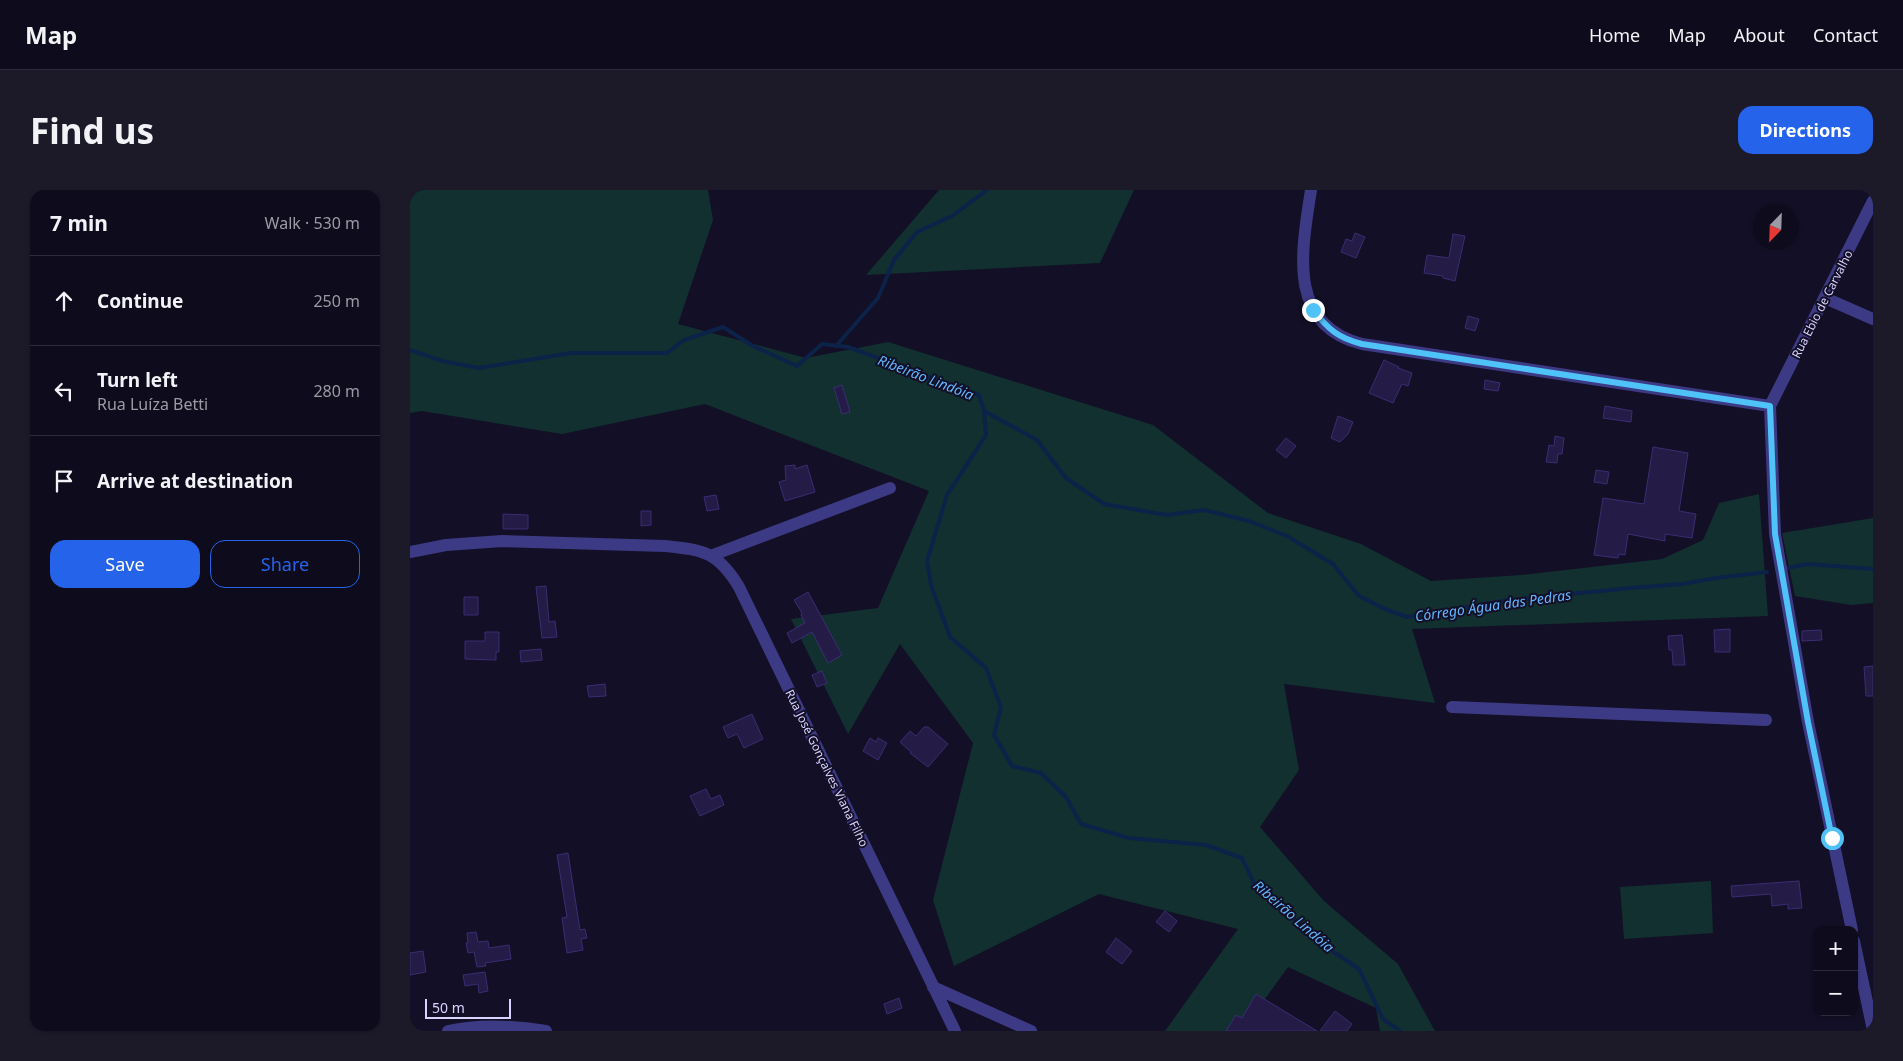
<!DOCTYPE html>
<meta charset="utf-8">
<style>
body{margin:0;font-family:"Noto Sans",sans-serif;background:#1c1929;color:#f1f3f6}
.controls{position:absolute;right:15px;bottom:15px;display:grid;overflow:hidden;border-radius:10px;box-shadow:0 1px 4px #0004}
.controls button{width:45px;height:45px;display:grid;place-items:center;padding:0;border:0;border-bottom:1px solid #2e2b3b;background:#0e0b1c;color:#f1f3f6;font:25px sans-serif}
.compass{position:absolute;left:1343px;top:15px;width:45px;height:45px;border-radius:50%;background:#0e0b1c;box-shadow:0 1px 4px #0004;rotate:203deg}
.scale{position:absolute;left:15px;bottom:12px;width:86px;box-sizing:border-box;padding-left:5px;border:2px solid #d9d4ff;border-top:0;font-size:14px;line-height:18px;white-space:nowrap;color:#d9d4ff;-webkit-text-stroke:4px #130f26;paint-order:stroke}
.stop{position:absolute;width:15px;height:15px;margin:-11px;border:4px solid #4fc3f7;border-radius:50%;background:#fff}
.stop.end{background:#4fc3f7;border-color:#fff;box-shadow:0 1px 5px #0008}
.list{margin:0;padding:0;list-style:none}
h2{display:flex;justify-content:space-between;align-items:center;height:65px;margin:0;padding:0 20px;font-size:21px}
h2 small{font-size:16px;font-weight:400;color:#9b9ba3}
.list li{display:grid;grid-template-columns:32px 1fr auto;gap:15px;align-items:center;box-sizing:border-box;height:90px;padding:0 20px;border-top:1px solid #2e2b3b}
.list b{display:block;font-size:19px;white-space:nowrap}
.list p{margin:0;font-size:16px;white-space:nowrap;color:#9b9ba3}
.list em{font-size:16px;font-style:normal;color:#9b9ba3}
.actions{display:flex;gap:10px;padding:15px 20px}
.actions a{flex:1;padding:11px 0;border:1px solid #2563eb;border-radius:15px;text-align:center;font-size:18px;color:#2563eb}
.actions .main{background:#2563eb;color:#fff}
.icon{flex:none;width:28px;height:28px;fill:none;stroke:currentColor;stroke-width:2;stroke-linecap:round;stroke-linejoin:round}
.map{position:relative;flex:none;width:1463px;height:841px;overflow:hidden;border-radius:15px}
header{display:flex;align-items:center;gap:30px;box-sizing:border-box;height:70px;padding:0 25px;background:#0e0b1c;border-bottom:1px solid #2e2b3b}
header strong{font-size:24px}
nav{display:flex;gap:28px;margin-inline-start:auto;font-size:18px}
.intro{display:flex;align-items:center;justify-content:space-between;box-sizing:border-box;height:120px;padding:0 30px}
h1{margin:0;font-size:35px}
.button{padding:12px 22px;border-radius:15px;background:#2563eb;color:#fff;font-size:18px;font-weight:700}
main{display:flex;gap:30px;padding:0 30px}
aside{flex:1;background:#0e0b1c;border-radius:15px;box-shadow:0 1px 4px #0004}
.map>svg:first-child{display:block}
.green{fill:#12302f}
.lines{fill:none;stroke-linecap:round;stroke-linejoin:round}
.stream{stroke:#0c2248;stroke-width:4}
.building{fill:#241b47;stroke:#3b2d73}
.minor{stroke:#3d3a85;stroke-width:12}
.route{stroke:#4fc3f7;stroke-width:6}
.labels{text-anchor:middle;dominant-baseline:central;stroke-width:4;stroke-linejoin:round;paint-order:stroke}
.street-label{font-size:12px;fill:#d9d4ff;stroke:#130f26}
.water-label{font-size:14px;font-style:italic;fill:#62b6ff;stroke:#130f26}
</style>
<header>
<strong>Map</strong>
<nav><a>Home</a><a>Map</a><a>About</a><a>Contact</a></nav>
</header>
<div class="intro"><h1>Find us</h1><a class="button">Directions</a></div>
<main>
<aside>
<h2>7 min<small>Walk · 530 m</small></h2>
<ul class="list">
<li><svg class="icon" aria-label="ahead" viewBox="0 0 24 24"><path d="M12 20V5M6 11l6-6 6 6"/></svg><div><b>Continue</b></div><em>250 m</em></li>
<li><svg class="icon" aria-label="left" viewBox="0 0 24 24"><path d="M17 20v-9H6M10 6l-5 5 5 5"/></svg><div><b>Turn left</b><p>Rua Luíza Betti</p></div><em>280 m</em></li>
<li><svg class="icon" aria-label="arrive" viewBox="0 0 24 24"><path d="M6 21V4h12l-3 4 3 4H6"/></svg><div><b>Arrive at destination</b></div></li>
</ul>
<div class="actions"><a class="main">Save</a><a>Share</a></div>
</aside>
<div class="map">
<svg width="1463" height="841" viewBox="0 0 1463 841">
<rect width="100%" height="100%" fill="#130f26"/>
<!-- green -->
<path class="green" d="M 0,0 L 298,0 L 303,30 L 268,134 L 396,168 L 478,152 L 743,235 L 858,323 L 951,354 L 1021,391 L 1111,385 L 1252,369 L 1293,350 L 1309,313 L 1349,304 L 1358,426 L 1002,439 L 1025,513 L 874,494 L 889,580 L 850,637 L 914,711 L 988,774 L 1025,841 L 970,841 L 966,818 L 878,777 L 832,841 L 755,841 L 828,739 L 689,704 L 544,776 L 523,710 L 563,553 L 490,454 L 438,544 L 381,429 L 468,418 L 519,301 L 295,214 L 152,244 L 12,221 L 0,223 Z
M 529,0 L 724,0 L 690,73 L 456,85 Z
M 1463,328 L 1463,413 L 1441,415 L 1385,406 L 1372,343 Z
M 1301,691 L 1303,743 L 1214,749 L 1210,697 Z"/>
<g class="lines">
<!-- stream -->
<path class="stream" d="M 426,156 L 468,108 L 484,70 L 507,42 L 542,26 L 577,0
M 0,160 L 32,171 L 69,178 L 161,163 L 257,163 L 274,150 L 313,137 L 343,156 L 387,176 L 412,154 L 438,157 L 569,205 L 574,221 L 576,245 L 537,305 L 517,371 L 521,395 L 540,447 L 576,478 L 591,517 L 584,545 L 602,576 L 631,583 L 656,607 L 671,634 L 719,648 L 796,655 L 832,668 L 844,693 L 912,754 L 949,779 L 973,829 L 990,841
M 574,221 L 627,250 L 656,288 L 694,314 L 757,325 L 794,320 L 839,331 L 877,346 L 923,374 L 949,406 L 975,419 L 997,427 L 1099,410 L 1221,398 L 1272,394 L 1306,388 L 1357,382
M 1378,378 L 1398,374 L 1463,379"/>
</g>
<!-- building -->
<path class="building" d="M 945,43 L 955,47 L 946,68 L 931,62 L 936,49 L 942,51 Z
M 1043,44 L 1055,46 L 1045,91 L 1033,88 L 1033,86 L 1014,83 L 1017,65 L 1039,68 Z
M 1058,126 L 1069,129 L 1065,141 L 1055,138 Z
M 974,170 L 989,177 L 988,178 L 1002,183 L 998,196 L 992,194 L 983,213 L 959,203 Z
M 1075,190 L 1090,193 L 1088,201 L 1074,199 Z
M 432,195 L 440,222 L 432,224 L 424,198 Z
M 1195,216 L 1222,221 L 1221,232 L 1193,228 Z
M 928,226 L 943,232 L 938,244 L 930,252 L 921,248 Z
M 1145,246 L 1154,248 L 1152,264 L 1148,264 L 1147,273 L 1136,272 L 1139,255 L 1144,256 Z
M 876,248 L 886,256 L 876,268 L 866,260 Z
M 1243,257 L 1278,263 L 1269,321 L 1286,324 L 1282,348 L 1255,344 L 1255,351 L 1218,344 L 1215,365 L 1209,364 L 1208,368 L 1184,365 L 1193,308 L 1234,314 Z
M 385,275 L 385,279 L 397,275 L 405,302 L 375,311 L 369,292 L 376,290 L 375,276 Z
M 1186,280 L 1199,282 L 1197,294 L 1184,292 Z
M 306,305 L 309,319 L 297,321 L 294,307 Z
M 231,321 L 241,321 L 241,335 L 231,336 Z
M 93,324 L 118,325 L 118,339 L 93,339 Z
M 136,396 L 139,432 L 145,431 L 147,447 L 132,448 L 126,397 Z
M 398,402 L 432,465 L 418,473 L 402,442 L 382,453 L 377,443 L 395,433 L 391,425 L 392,423 L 384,410 Z
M 54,407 L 68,407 L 68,425 L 54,425 Z
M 1320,439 L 1320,462 L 1305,462 L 1304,440 Z
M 1411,440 L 1412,450 L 1392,451 L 1392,441 Z
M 75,442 L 89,442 L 89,462 L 86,462 L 86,470 L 55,469 L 55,451 L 75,451 Z
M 1272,445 L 1275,475 L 1263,475 L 1262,460 L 1259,460 L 1258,446 Z
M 131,459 L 132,470 L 111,472 L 110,461 Z
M 1463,476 L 1463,506 L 1456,506 L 1454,477 Z
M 412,481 L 417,493 L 407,497 L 402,485 Z
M 195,494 L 196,506 L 179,507 L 177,496 Z
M 342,524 L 353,549 L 334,558 L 327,544 L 318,548 L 313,537 Z
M 514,537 L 518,537 L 538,554 L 518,577 L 500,563 L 501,562 L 490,552 L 500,541 L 506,546 Z
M 460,548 L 466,552 L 468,548 L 477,553 L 468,570 L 453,561 Z
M 296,599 L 301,609 L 310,605 L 314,615 L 290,626 L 280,606 Z
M 158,663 L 170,740 L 175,739 L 177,748 L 171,749 L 173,760 L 157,763 L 152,728 L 157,727 L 147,665 Z
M 1389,691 L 1392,718 L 1378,719 L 1378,714 L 1362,716 L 1361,704 L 1322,707 L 1321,696 Z
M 755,721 L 767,731 L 759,742 L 746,732 Z
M 66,742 L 68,752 L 78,751 L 79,758 L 99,755 L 101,769 L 75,773 L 76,776 L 67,777 L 64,762 L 58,763 L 56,753 L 58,753 L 57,743 Z
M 706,748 L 722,761 L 712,774 L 696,762 Z
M 13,761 L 16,782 L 0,785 L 0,763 Z
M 75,782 L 78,801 L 69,803 L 68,794 L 55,796 L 53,785 Z
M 846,804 L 907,841 L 816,841 L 826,825 L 832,828 Z
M 489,808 L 492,818 L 477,824 L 474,814 Z
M 925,821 L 942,834 L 937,841 L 910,841 Z"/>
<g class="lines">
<!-- minor -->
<path class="minor" d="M 901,0 C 892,59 876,135 952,154 L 1360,216
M 1415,108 L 1463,129
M 0,362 L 36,355 L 92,351 L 255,356 C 294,360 308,362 329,397 L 545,841
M 303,365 L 480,298
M 1042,517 L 1356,530
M 1442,740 L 1398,532 L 1365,344 L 1360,216 L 1463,11
M 1444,751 L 1463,840
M 523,797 L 621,841
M 38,841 C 69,834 105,836 136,841"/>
</g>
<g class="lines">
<!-- route -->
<path class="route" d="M 903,120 C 918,139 928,148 952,154 L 1360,216 L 1365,344 L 1398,532 L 1422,648"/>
</g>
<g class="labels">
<!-- street labels -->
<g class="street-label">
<text transform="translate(1412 114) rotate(-63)">Rua Ebio de Carvalho</text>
<text transform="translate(417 578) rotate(64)">Rua José Gonçalves Viana Filho</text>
</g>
<!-- water labels -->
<g class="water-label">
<text transform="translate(516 187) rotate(21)">Ribeirão Lindóia</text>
<text transform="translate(1083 415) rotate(-8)">Córrego Água das Pedras</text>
<text transform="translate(884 726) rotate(41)">Ribeirão Lindóia</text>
</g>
</g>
</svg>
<div class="controls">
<button>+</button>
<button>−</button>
</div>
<svg class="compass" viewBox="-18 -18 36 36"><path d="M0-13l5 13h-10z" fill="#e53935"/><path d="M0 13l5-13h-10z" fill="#9b9ba3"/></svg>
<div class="scale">50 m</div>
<div class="stop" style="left:1422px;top:648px"></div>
<div class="stop end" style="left:903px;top:120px"></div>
</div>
</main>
